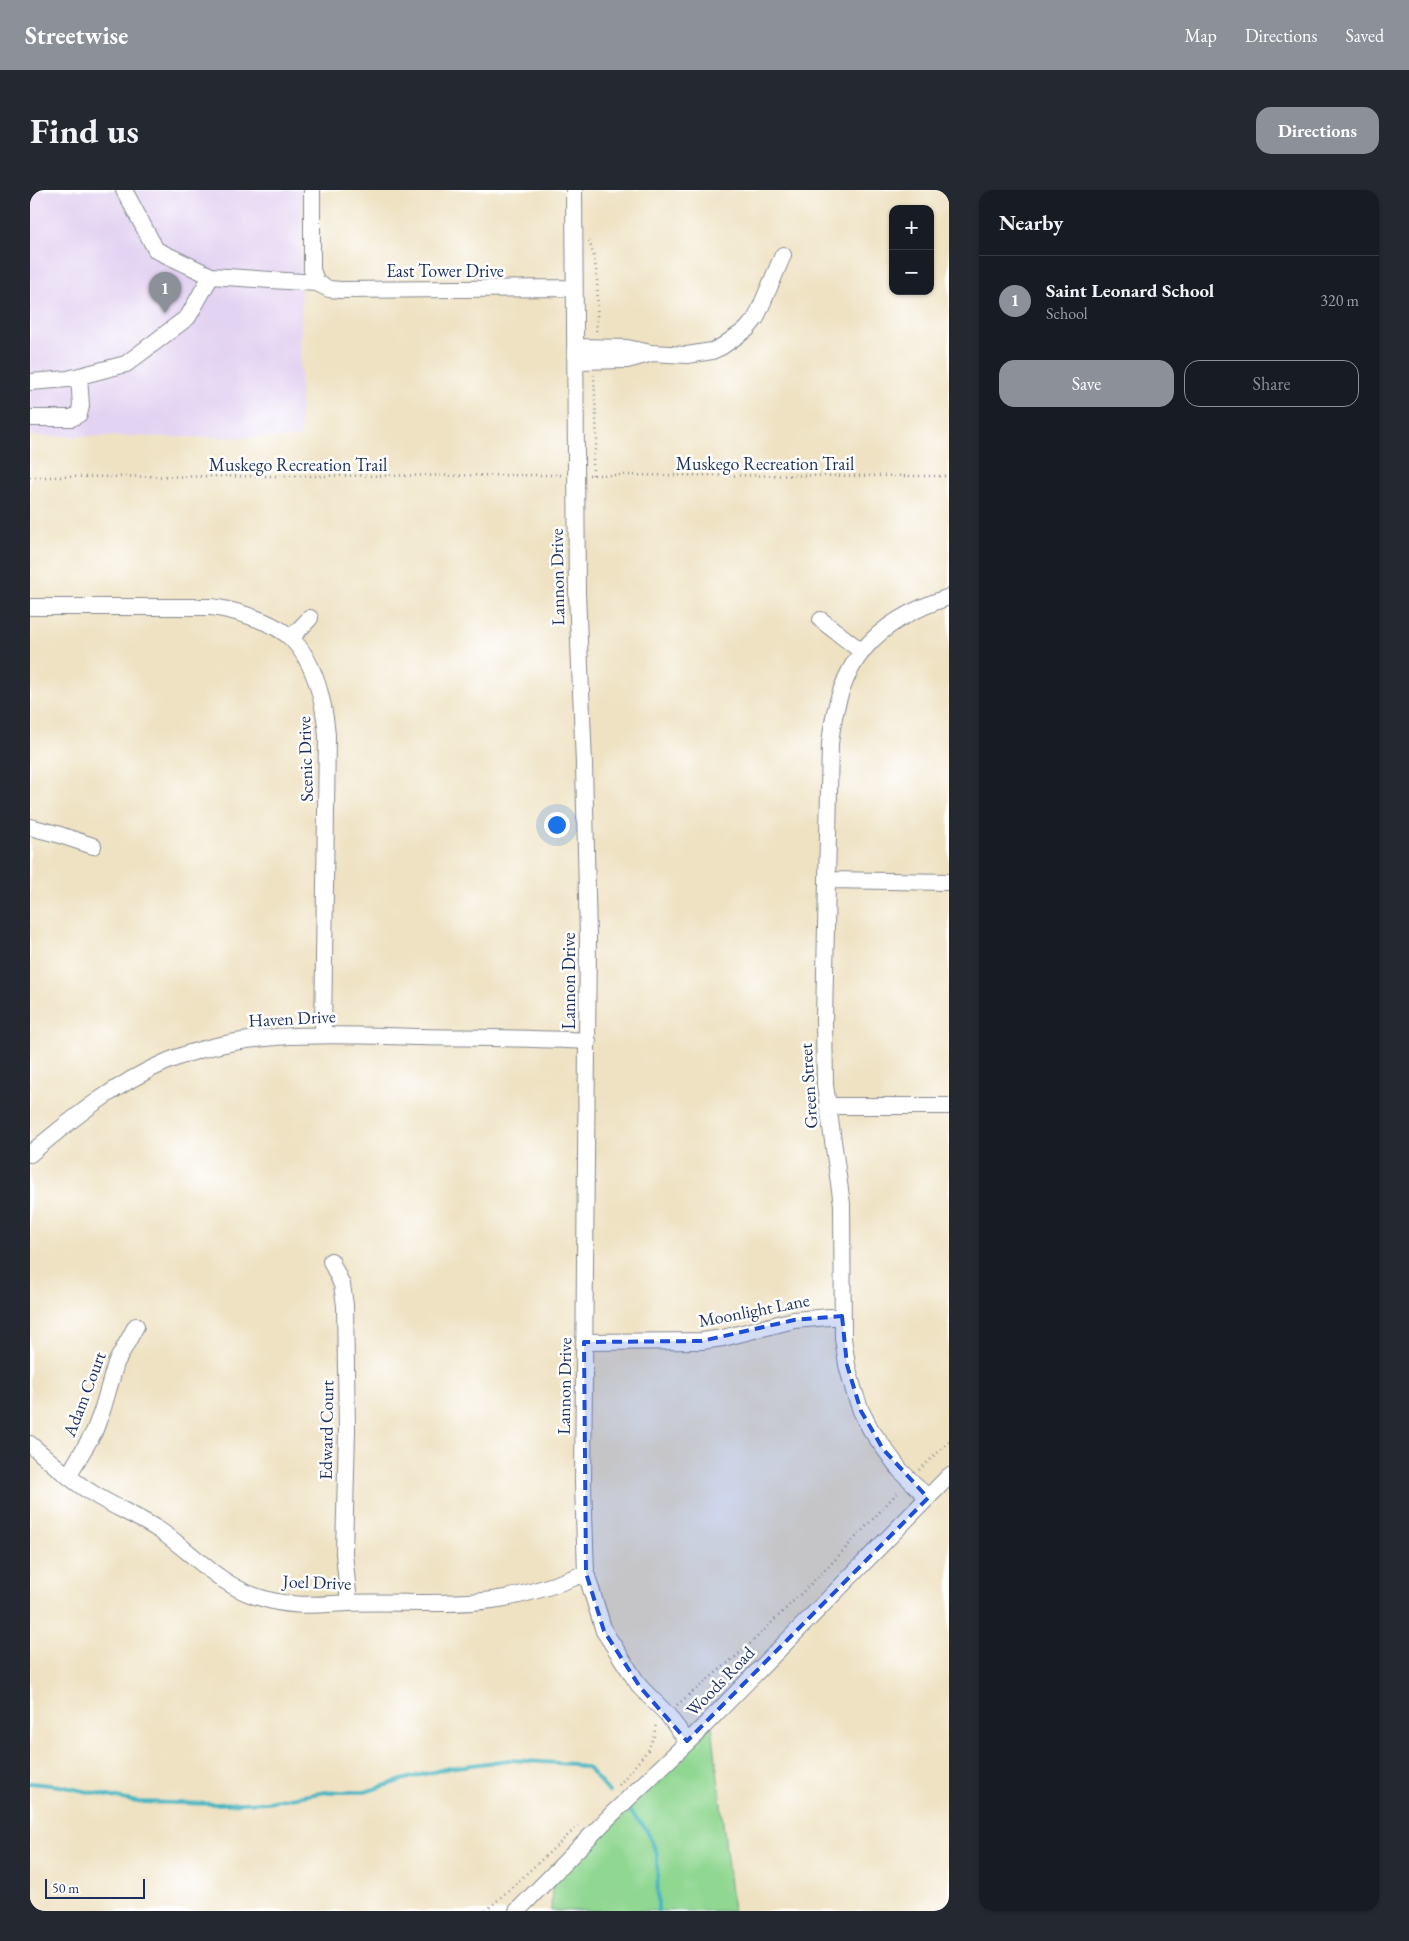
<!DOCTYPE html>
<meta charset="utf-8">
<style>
body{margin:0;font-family:"EB Garamond",serif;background:#242831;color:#f1f3f6}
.controls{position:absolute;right:15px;top:15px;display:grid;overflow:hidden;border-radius:10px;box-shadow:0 1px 4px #0004}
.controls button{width:45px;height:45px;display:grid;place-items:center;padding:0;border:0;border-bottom:1px solid #363941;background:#171b24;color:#f1f3f6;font:25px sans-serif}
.scale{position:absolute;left:15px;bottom:12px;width:100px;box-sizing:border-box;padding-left:5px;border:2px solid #1b2f5e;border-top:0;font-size:14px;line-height:18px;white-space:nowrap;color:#1b2f5e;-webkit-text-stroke:4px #fff;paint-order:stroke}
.you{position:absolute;left:526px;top:634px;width:18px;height:18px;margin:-12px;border:4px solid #fff;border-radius:50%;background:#1a73e8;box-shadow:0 0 0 8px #1a73e833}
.badge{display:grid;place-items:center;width:32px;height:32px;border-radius:50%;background:#8c9099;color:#fff;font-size:16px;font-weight:700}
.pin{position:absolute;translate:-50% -41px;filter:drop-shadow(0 1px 2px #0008)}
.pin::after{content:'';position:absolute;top:26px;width:18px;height:15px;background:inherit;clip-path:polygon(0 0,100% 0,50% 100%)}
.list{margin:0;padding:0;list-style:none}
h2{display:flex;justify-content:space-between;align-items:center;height:65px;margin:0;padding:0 20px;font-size:21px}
h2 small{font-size:16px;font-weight:400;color:#9ea1a6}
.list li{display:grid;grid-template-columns:32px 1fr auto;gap:15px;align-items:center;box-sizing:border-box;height:90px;padding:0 20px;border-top:1px solid #363941}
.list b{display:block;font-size:19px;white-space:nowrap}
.list p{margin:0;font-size:16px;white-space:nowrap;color:#9ea1a6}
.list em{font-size:16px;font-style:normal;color:#9ea1a6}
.actions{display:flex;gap:10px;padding:15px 20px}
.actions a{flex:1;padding:11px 0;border:1px solid #8c9099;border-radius:15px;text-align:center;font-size:18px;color:#8c9099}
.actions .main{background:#8c9099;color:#fff}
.map{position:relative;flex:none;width:919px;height:1721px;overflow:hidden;border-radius:15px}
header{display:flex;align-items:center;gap:30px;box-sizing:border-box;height:70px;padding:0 25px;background:#8c9099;color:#fff}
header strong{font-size:24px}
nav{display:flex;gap:28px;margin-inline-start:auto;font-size:18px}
.intro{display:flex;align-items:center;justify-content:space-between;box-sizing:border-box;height:120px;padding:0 30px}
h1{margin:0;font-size:35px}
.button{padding:12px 22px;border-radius:15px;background:#8c9099;color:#fff;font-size:18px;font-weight:700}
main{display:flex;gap:30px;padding:0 30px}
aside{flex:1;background:#171b24;border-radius:15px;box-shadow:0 1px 4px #0004}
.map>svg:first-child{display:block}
.built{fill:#e3d3f2}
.green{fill:#90d791;stroke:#568378}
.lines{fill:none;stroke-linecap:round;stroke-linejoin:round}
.stream{stroke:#48b6c1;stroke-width:4}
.minor-casing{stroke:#858890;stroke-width:18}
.path{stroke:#858890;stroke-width:2.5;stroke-dasharray:1 4;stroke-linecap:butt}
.minor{stroke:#fff;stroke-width:16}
.marked{fill:#1d4ed8;fill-opacity:0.2;stroke:#1d4ed8;stroke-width:4;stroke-dasharray:10 6;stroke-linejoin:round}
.labels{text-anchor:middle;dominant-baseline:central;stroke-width:5;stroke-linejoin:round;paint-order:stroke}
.street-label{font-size:18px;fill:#1b2f5e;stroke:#fff}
</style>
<header>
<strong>Streetwise</strong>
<nav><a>Map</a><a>Directions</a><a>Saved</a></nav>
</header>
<div class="intro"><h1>Find us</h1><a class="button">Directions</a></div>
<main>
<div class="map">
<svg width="919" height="1721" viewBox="0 0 919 1721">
<rect width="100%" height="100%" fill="#fff"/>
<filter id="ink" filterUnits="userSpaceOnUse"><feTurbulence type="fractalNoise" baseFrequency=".02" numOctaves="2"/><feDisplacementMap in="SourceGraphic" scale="10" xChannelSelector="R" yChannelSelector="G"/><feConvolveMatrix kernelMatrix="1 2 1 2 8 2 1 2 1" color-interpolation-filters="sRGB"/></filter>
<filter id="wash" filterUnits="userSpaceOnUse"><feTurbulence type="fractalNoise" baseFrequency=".0096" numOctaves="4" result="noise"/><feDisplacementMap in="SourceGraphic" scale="20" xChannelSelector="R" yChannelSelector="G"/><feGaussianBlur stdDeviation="1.12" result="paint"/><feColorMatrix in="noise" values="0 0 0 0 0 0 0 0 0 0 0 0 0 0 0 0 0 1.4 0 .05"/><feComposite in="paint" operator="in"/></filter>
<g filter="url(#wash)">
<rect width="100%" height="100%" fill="#efe2c2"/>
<!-- built -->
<path class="built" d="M 0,0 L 272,0 L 270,248 L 0,246 Z"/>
<!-- green -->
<path class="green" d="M 682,1535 L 703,1721 L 521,1721 L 522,1695 Z"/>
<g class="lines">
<!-- stream -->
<path class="stream" d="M 0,1593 L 30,1596 L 107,1612 L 188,1614 L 237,1612 L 296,1602 L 335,1602 L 375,1589 L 419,1578 L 480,1570 L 543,1574 L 559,1579 L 579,1602
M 598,1619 L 616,1639 L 627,1664 L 628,1721"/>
</g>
</g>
<g filter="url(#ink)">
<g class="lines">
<!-- minor casing -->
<g class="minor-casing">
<path id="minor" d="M 94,0 L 126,60 L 181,86 L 287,93 L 299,99 L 310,100 L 544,98
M 282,0 L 282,80 L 287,93
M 544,0 L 547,403 L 554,574 L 558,748 L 553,1294 L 556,1383 L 574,1441 L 610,1497 L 637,1524 L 657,1551
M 547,157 L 597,158 L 621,163 L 657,165 L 682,161 L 691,157 L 717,139 L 726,128 L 753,65
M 546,171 L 597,170 L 619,164
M 0,192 L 38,189 L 96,174 L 158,127 L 181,86
M 0,228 L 42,228 L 49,224 L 51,216 L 49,186
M 0,417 L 181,417 C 205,420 245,432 262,449 C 286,474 294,512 297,545 L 293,845
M 791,430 L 831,461
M 261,448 L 280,428
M 0,637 L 27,644 L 63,656
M 798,690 L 919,692
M 797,916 L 919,916
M 0,964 C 43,928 86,893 138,871 C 218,838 307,845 391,847 C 447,848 503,848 558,851
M 301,1071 L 312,1095 L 315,1115 L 317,1240 L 314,1363 L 319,1413
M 554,1152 L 672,1151 L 693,1148 L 764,1130 L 812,1126
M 0,1254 C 20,1271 40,1290 62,1303 C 84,1317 107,1326 129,1340 C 161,1361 188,1394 225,1406 C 260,1418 283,1415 318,1413 C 366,1411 415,1416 462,1410 C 494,1406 526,1395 556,1383
M 38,1286 L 64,1242 L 72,1221 L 86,1173 L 106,1136
M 898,1308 L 870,1280 L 841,1240 L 831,1221 L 824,1201 L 817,1175 L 813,1148 L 812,1014 L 795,895 L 794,829 L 800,554 C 808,473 842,432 919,407
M 487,1721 L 582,1624 L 664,1546 L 919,1286"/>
</g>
<!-- path -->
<path class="path" d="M 559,51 C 570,79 568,115 566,144
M 559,285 L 919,286
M 563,285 L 563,268 L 567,251 L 564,185
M 0,287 L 533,285
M 889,1280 L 919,1252
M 647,1515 L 716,1458 L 799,1376 L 870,1300
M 589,1595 L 618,1560 L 624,1546 L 626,1533
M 456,1721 L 548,1636"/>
<!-- minor -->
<use href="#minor" class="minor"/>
</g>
</g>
<!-- marked area -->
<path class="marked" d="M 812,1126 L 817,1175 L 831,1221 L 853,1259 L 898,1308 L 657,1551 L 610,1497 L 574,1441 L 556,1383 L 554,1152 L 672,1151 L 764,1130 Z"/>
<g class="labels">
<!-- street labels -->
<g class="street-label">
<text x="415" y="80">East Tower Drive</text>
<text x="735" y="273">Muskego Recreation Trail</text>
<text x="268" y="274">Muskego Recreation Trail</text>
<text transform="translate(527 387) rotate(-91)">Lannon Drive</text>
<text transform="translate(275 569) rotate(-92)">Scenic Drive</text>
<text transform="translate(538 791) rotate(-90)">Lannon Drive</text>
<text transform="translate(262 828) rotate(-3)">Haven Drive</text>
<text transform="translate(778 896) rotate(-94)">Green Street</text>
<text transform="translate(724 1120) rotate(-11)">Moonlight Lane</text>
<text transform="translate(534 1196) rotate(-89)">Lannon Drive</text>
<text transform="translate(54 1204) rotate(-69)">Adam Court</text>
<text transform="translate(296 1240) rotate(-89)">Edward Court</text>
<text transform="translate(287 1392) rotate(2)">Joel Drive</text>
<text transform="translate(690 1491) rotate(-46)">Woods Road</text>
</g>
</g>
</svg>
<div class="controls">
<button>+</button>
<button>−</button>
</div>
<div class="scale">50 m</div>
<div class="you"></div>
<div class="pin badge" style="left:135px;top:123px">1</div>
</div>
<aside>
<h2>Nearby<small></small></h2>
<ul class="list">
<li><span class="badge">1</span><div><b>Saint Leonard School</b><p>School</p></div><em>320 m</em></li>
</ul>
<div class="actions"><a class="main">Save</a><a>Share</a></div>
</aside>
</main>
